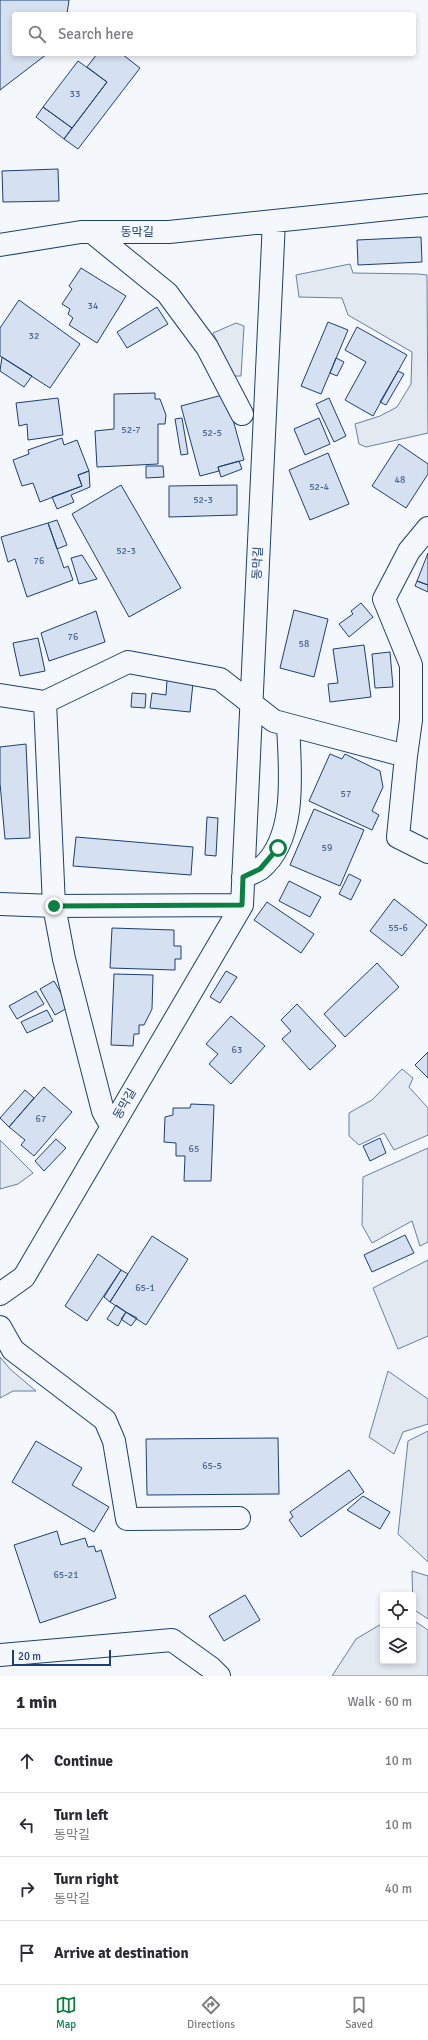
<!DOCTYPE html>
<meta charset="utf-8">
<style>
body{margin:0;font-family:Signika,"Noto Sans KR",sans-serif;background:#f7f7f7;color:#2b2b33}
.controls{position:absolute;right:12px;bottom:12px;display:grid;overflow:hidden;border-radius:4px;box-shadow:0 2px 6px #0003}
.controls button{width:36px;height:36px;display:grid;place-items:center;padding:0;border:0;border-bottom:1px solid #e1e1e2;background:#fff;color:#2b2b33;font:20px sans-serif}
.scale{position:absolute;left:12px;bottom:10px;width:99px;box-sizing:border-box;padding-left:4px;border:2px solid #1d3f73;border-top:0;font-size:11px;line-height:14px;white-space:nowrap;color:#1d3f73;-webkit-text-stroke:3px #f4f7fb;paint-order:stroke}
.stop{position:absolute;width:12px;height:12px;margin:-9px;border:3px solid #0b8043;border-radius:50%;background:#fff}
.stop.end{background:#0b8043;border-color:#fff;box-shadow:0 1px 4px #0008}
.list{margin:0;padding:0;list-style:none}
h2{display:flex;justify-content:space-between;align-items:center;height:52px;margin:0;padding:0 16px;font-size:17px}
h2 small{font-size:13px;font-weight:400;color:#7c7c81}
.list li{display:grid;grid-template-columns:26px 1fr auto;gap:12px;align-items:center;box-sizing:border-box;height:64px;padding:0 16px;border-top:1px solid #e1e1e2}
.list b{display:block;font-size:15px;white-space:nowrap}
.list p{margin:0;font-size:13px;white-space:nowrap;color:#7c7c81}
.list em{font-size:13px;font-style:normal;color:#7c7c81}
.icon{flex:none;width:22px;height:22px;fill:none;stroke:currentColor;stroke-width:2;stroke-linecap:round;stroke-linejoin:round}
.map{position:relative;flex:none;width:428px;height:1676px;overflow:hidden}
.search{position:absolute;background:#fff;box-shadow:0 2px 6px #0003;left:12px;right:12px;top:12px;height:44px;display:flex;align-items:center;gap:10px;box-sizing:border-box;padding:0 14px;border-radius:4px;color:#7c7c81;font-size:15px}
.sheet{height:308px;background:#fff}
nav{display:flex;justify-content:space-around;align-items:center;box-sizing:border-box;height:56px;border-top:1px solid #e1e1e2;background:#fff;font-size:11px;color:#7c7c81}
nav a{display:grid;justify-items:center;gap:2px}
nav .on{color:#0b8043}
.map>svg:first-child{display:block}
.green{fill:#e3e9f0;stroke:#687fa3}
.building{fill:#d5e0f0;stroke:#1d3f73}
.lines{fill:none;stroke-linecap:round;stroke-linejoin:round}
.minor-casing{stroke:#1d3f73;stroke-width:24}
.minor{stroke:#f4f7fb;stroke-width:22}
.route{stroke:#0b8043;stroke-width:5}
.labels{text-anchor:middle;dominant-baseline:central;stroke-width:3;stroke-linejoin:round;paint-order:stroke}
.number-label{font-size:10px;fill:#4b6792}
.street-label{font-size:12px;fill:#1d3f73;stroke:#f4f7fb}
</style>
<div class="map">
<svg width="428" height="1676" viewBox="0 0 428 1676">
<rect width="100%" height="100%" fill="#f4f7fb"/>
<!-- green -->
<path class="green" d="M 350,264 L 353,273 L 418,274 L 427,275 L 428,433 L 366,447 L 359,444 L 355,424 L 380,416 L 397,407 L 411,384 L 412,352 L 348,315 L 342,298 L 299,297 L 296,275 Z
M 236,323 L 244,326 L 241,376 L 234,376 L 213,333 Z
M 402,1069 L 413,1078 L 409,1087 L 428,1108 L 428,1135 L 394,1150 L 384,1133 L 359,1145 L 349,1136 L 349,1113 L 372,1100 Z
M 0,1140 L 33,1173 L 18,1184 L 0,1189 Z
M 428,1148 L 428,1242 L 420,1246 L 412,1221 L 372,1243 L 362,1225 L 363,1177 Z
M 428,1260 L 428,1336 L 398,1349 L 373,1288 Z
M 0,1357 L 10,1369 L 36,1391 L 13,1391 L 0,1398 Z
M 388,1371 L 428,1399 L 428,1424 L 403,1432 L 394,1454 L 369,1437 Z
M 428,1431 L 428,1562 L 398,1534 L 408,1441 Z
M 412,1571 L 428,1576 L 428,1619 L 413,1609 Z
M 413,1620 L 428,1630 L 428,1676 L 332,1676 L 356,1639 L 383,1623 L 383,1661 L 413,1661 Z"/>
<!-- building -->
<path class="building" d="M 0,0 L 69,0 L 67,14 L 14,14 L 14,54 L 47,54 L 0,90 Z
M 97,54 L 122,54 L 140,68 L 78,149 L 64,139 L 107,82 L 87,67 Z
M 78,61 L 107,82 L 72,128 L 43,107 Z
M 43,107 L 72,128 L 64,139 L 36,117 Z
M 58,169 L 59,201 L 3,202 L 2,171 Z
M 421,237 L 422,262 L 358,265 L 357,240 Z
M 81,268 L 126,296 L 97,343 L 69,325 L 73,318 L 68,314 L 70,309 L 62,304 L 72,289 L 69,286 Z
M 19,300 L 80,344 L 50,388 L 0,356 L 0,328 Z
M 157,307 L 168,324 L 127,348 L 117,332 Z
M 328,322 L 348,330 L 321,394 L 301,386 Z
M 357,327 L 407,355 L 373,416 L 345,400 L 366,362 L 345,350 Z
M 2,357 L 32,376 L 24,387 L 0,371 Z
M 336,358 L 344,362 L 337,376 L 330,373 Z
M 398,371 L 404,374 L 386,405 L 380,402 Z
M 155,393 L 155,399 L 160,399 L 166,415 L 165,424 L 158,424 L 158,464 L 97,467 L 95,431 L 114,429 L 114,394 Z
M 226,394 L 244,460 L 218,467 L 219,471 L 200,476 L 181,406 Z
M 58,398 L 63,435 L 28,440 L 27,424 L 19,426 L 16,403 Z
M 329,398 L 346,436 L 334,442 L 316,404 Z
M 182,418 L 188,454 L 181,455 L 175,419 Z
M 319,418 L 330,444 L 305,455 L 294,429 Z
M 62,438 L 64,445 L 77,440 L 89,471 L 78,475 L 82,486 L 40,502 L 33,483 L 22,486 L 13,460 L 29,454 L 28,450 Z
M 399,444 L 428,464 L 428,474 L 406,508 L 372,486 Z
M 328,453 L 349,504 L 310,520 L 289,470 Z
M 239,461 L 242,469 L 221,477 L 218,467 Z
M 146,466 L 163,466 L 164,477 L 146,478 Z
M 89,471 L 90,487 L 71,495 L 74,502 L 57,509 L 52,497 L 82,486 L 78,475 Z
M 121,485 L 181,588 L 129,617 L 72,514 Z
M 237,485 L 237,515 L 169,517 L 169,486 Z
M 57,520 L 67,545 L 57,549 L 48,523 Z
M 48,523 L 64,568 L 68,566 L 73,580 L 27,597 L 15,559 L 8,562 L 1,537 Z
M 428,553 L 428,585 L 417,581 Z
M 82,555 L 97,579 L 79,584 L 71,558 Z
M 417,581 L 428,585 L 428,592 L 415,586 Z
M 361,603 L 373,617 L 349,637 L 339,624 L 353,614 L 351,611 Z
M 294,610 L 328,619 L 314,677 L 280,668 Z
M 96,611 L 105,642 L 49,661 L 41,633 Z
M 38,638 L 45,671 L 20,676 L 13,643 Z
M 364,645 L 371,697 L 330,702 L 328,684 L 338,683 L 333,649 Z
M 390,652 L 393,687 L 375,688 L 372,654 Z
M 167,680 L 193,683 L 190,712 L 150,708 L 152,693 L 166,695 Z
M 132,693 L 146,694 L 145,708 L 131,707 Z
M 26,744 L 30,838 L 5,839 L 0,783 L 0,747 Z
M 330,754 L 342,759 L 345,754 L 380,771 L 383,787 L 372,811 L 379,815 L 372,830 L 309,801 Z
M 314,809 L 364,830 L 340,886 L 290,865 Z
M 207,817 L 218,818 L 216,856 L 205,855 Z
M 76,837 L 193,847 L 191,875 L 73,866 Z
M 349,874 L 361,880 L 351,900 L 339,894 Z
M 289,881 L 321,897 L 310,917 L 279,901 Z
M 394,899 L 427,925 L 402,956 L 370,931 Z
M 267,902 L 314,934 L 301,953 L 254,920 Z
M 112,928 L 174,930 L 174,946 L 181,946 L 181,959 L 175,959 L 175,970 L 110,968 Z
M 377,963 L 399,987 L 345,1037 L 324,1014 Z
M 226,971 L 237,977 L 220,1003 L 210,997 Z
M 114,974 L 153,975 L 152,1009 L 144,1025 L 139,1025 L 139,1034 L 134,1034 L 133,1046 L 111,1045 Z
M 54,981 L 69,1007 L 55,1015 L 40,989 Z
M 36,991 L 44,1004 L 17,1019 L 9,1006 Z
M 297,1004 L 336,1046 L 310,1070 L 282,1039 L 291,1031 L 281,1020 Z
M 47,1010 L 53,1021 L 27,1033 L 21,1022 Z
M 231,1016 L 265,1046 L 231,1084 L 209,1064 L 218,1054 L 206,1044 Z
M 428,1052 L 428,1078 L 415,1065 Z
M 44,1087 L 72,1112 L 34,1156 L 21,1145 L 25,1140 L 9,1127 Z
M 25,1090 L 34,1098 L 9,1127 L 0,1118 Z
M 191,1104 L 214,1105 L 211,1181 L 184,1181 L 185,1156 L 176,1156 L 176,1143 L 164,1142 L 165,1117 L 173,1115 L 173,1108 L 190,1108 Z
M 380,1138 L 386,1153 L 370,1161 L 363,1146 Z
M 56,1139 L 66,1148 L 44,1171 L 35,1161 Z
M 405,1235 L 414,1253 L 372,1272 L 364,1255 Z
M 152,1236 L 188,1259 L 146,1325 L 110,1302 Z
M 98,1254 L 121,1270 L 87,1321 L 65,1306 Z
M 121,1270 L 128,1274 L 110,1302 L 104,1297 Z
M 116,1305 L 126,1312 L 118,1326 L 107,1319 Z
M 126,1312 L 137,1318 L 131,1326 L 121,1319 Z
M 278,1438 L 279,1494 L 147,1495 L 146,1439 Z
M 36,1441 L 82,1468 L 72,1485 L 109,1507 L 94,1532 L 12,1482 Z
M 349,1470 L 364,1492 L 301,1537 L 289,1520 L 293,1517 L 290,1512 Z
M 363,1496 L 390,1512 L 380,1529 L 347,1510 Z
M 57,1531 L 61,1545 L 85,1538 L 88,1547 L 94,1546 L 96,1552 L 101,1550 L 116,1598 L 40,1623 L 14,1545 Z
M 245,1595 L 260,1620 L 224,1641 L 209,1616 Z"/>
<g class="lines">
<!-- minor casing -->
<g class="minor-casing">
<path id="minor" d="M 93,233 L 167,293 L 207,347 L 242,414
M 0,245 L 81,232 L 169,232 L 428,205
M 428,528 L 409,551 L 384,599 L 411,665 L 411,720 L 406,756 L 398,837 L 428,852
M 0,695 L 45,702 L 128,662 L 220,679 L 274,721 L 406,756
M 45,702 L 54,906 L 64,959 L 103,1111 L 112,1127
M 243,877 C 248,875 255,872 260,869 C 298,839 290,769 288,725
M 0,904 L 54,906 L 242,905
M 0,1294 L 24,1277 L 242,905 L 274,221
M 0,1327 L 13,1350 L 105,1420 L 114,1441 L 127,1519 L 239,1518
M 0,1655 L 172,1640 L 211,1668 L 219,1676"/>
</g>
<!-- minor -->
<use href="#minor" class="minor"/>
</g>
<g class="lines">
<!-- route -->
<path class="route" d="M 54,906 L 242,905 L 243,877 L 260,869 L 278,848"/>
</g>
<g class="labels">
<!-- number labels -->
<g class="number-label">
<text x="75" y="94">33</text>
<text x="93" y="306">34</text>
<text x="34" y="336">32</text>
<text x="131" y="430">52-7</text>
<text x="212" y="433">52-5</text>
<text x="400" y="480">48</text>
<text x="319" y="487">52-4</text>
<text x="203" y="500">52-3</text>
<text x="126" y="551">52-3</text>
<text x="39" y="561">76</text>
<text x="73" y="637">76</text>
<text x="304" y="644">58</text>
<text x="346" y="794">57</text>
<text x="327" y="848">59</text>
<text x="398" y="928">55-6</text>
<text x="237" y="1050">63</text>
<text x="41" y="1119">67</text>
<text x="194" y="1149">65</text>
<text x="145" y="1288">65-1</text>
<text x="212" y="1466">65-5</text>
<text x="66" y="1575">65-21</text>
</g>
<!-- street labels -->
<g class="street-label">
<text x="137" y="232">동막길</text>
<text transform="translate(258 563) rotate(-87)">동막길</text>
<text transform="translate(125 1104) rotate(-60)">동막길</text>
</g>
</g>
</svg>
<div class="controls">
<button><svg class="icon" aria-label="locate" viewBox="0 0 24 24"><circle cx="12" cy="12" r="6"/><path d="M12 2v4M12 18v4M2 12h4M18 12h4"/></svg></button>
<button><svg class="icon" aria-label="layers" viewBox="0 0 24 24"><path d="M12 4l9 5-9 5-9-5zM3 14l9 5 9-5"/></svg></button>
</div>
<div class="scale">20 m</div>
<div class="stop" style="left:278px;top:848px"></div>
<div class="stop end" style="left:54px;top:906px"></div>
<div class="search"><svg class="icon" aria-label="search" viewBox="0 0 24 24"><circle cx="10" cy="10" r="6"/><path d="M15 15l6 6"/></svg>Search here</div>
</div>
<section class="sheet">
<h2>1 min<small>Walk · 60 m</small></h2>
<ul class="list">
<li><svg class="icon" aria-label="ahead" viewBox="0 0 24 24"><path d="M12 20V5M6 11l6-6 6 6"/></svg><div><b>Continue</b></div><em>10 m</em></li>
<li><svg class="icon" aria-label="left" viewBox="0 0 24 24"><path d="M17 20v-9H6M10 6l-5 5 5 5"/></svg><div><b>Turn left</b><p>동막길</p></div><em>10 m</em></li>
<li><svg class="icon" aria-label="right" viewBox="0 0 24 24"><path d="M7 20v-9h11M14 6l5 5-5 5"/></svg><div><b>Turn right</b><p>동막길</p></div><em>40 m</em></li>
<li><svg class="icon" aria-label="arrive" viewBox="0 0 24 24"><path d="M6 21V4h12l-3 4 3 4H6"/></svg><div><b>Arrive at destination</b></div></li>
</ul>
</section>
<nav>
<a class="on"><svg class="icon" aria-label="map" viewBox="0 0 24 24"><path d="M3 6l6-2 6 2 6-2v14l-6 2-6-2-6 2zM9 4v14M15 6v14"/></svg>Map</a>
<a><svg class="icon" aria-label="directions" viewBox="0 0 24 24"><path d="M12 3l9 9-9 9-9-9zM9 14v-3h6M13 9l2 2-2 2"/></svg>Directions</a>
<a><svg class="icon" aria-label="saved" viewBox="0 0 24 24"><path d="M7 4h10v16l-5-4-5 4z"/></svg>Saved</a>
</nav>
